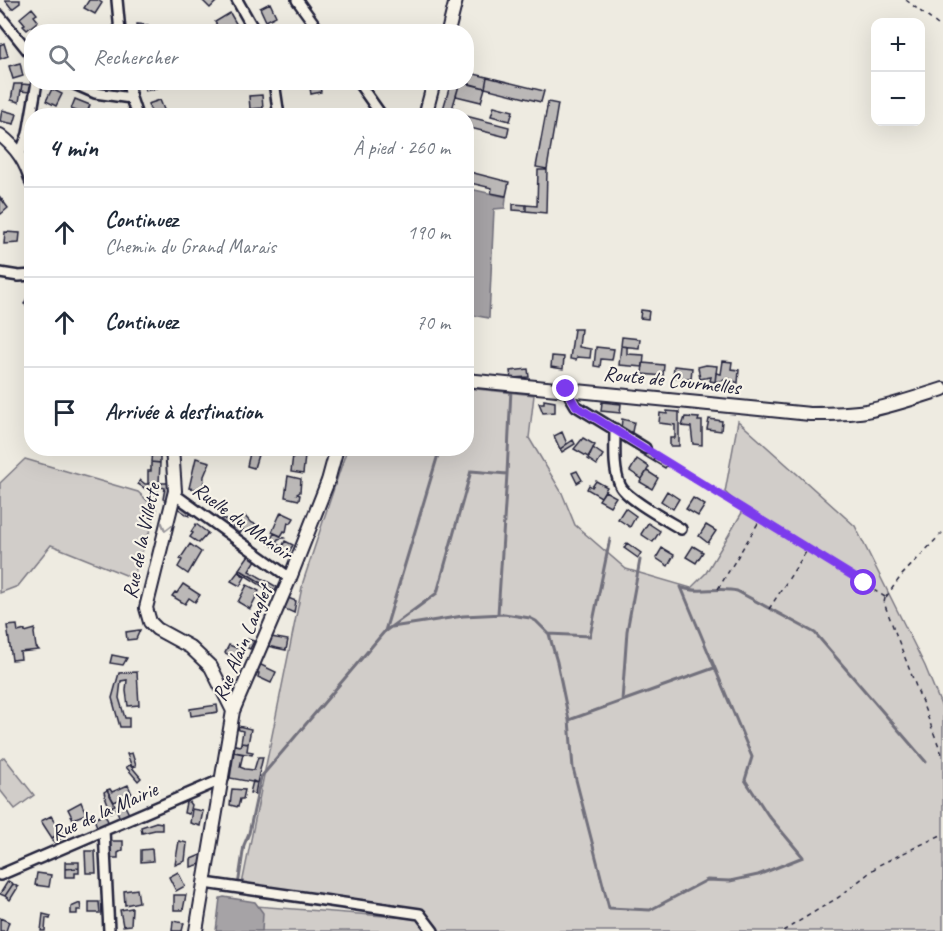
<!DOCTYPE html>
<html lang="fr">
<meta charset="utf-8">
<style>
body{margin:0;font-family:Caveat,sans-serif;background:#f2f2f3;color:#1f2937}
.controls{position:absolute;right:18px;top:18px;display:grid;overflow:hidden;border-radius:12px;box-shadow:0 6px 24px #0002}
.controls button{width:54px;height:54px;display:grid;place-items:center;padding:0;border:0;border-bottom:2px solid #e0e1e3;background:#fff;color:#1f2937;font:30px sans-serif}
.stop{position:absolute;width:18px;height:18px;margin:-14px;border:4px solid #7c3aed;border-radius:50%;background:#fff}
.stop.end{background:#7c3aed;border-color:#fff;box-shadow:0 2px 6px #0008}
.list{margin:0;padding:0;list-style:none}
h2{display:flex;justify-content:space-between;align-items:center;height:78px;margin:0;padding:0 24px;font-size:26px}
h2 small{font-size:20px;font-weight:400;color:#747a83}
.list li{display:grid;grid-template-columns:39px 1fr auto;gap:18px;align-items:center;box-sizing:border-box;height:90px;padding:0 24px;border-top:2px solid #e0e1e3}
.list b{display:block;font-size:22px;white-space:nowrap}
.list p{margin:0;font-size:20px;white-space:nowrap;color:#747a83}
.list em{font-size:20px;font-style:normal;color:#747a83}
.icon{flex:none;width:33px;height:33px;fill:none;stroke:currentColor;stroke-width:2;stroke-linecap:round;stroke-linejoin:round}
.map{position:relative;flex:none;width:943px;height:931px;overflow:hidden}
.search{position:absolute;background:#fff;box-shadow:0 6px 24px #0002;left:24px;top:24px;width:450px;height:66px;display:flex;align-items:center;gap:15px;box-sizing:border-box;padding:0 21px;border-radius:24px;color:#747a83;font-size:22px}
.panel{position:absolute;background:#fff;box-shadow:0 6px 24px #0002;left:24px;top:108px;width:450px;height:348px;border-radius:24px}
.map>svg:first-child{display:block}
.green{fill:#d1cdc9;stroke:#7a7882;stroke-width:1.5}
.water{fill:#a6a3a6;stroke:#716f7b;stroke-width:1.5}
.lines{fill:none;stroke-linecap:round;stroke-linejoin:round}
.stream{stroke:#716f7b;stroke-width:3}
.building{fill:#bbb8b7;stroke:#22223b;stroke-width:1.5}
.minor-casing{stroke:#22223b;stroke-width:14}
.tertiary-casing{stroke:#22223b;stroke-width:16}
.path{stroke:#22223b;stroke-width:1.5;stroke-dasharray:4.5 4.5;stroke-linecap:butt}
.minor{stroke:#f7f3e8;stroke-width:9}
.tertiary{stroke:#f7f3e8;stroke-width:12}
.oneway{stroke:#97959a}
.route{stroke:#7c3aed;stroke-width:8}
.labels{text-anchor:middle;dominant-baseline:central;stroke-width:4.5;stroke-linejoin:round;paint-order:stroke}
.street-label{font-size:21px;fill:#22223b;stroke:#f7f3e8}
</style>
<div class="map">
<svg width="943" height="931" viewBox="0 0 943 931">
<rect width="100%" height="100%" fill="#eeebe1"/>
<filter id="ink" filterUnits="userSpaceOnUse"><feTurbulence type="fractalNoise" baseFrequency=".0167" numOctaves="2"/><feDisplacementMap in="SourceGraphic" scale="12" xChannelSelector="R" yChannelSelector="G"/><feConvolveMatrix kernelMatrix="1 2 1 2 8 2 1 2 1" color-interpolation-filters="sRGB"/></filter>
<g filter="url(#ink)">
<!-- green -->
<path class="green" d="M 467,388 L 534,395 L 529,438 L 562,493 L 575,525 L 626,569 L 691,588 L 706,573 L 743,511 L 725,492 L 738,421 L 855,526 L 925,666 L 943,710 L 943,931 L 256,931 L 256,906 L 410,918 L 242,884 L 303,582 L 347,449 L 466,448 Z
M 25,459 L 138,492 L 157,510 L 133,578 L 51,545 L 18,586 L 0,593 L 0,483 Z
M 4,757 L 34,795 L 15,809 L 0,790 L 0,760 Z"/>
<!-- water -->
<path class="water" d="M 466,188 L 506,197 L 505,208 L 494,209 L 489,318 L 467,314 Z
M 224,897 L 255,902 L 263,913 L 262,931 L 216,931 L 220,898 Z"/>
<g class="lines">
<!-- stream -->
<path class="stream" d="M 683,588 C 699,594 719,586 737,591 L 815,633 L 926,762
M 498,614 L 507,474
M 392,627 L 463,616 L 504,614 L 530,618 L 536,621 L 549,634 L 557,662 L 569,720 L 573,768 L 609,908 L 650,910 L 707,880 L 730,881 L 758,875 L 803,857 L 768,815 L 745,780 L 752,757 L 681,587
M 385,631 L 440,448
M 549,634 L 590,636 L 610,539
M 622,701 L 627,631 L 640,560
M 569,720 L 714,668
M 238,886 L 244,845 L 249,833 L 261,777 L 384,632 L 437,593 L 471,471 L 507,474 L 511,389"/>
</g>
<!-- building -->
<path class="building" d="M 5,0 L 20,0 L 20,3 L 12,9 Z
M 89,0 L 98,0 L 102,3 L 95,14 L 84,8 Z
M 202,0 L 218,0 L 210,8 Z
M 270,3 L 276,16 L 266,21 L 260,8 Z
M 32,8 L 37,14 L 34,16 L 38,21 L 27,30 L 23,26 L 25,24 L 20,18 Z
M 230,13 L 237,25 L 234,27 L 236,30 L 221,32 L 215,22 Z
M 137,24 L 148,25 L 147,32 L 136,32 Z
M 4,43 L 8,56 L 0,59 L 0,45 Z
M 20,63 L 23,76 L 13,79 L 9,66 Z
M 466,72 L 487,77 L 485,88 L 463,82 L 466,82 Z
M 487,77 L 544,91 L 541,102 L 485,88 Z
M 143,82 L 156,82 L 157,89 L 145,91 Z
M 309,82 L 319,82 L 321,92 L 311,94 Z
M 451,82 L 460,82 L 450,116 L 441,116 Z
M 460,82 L 485,88 L 481,102 L 456,96 Z
M 14,84 L 22,84 L 19,102 L 11,100 Z
M 22,84 L 31,85 L 29,92 L 21,91 Z
M 52,89 L 62,94 L 56,106 L 46,101 Z
M 262,95 L 263,108 L 250,109 L 249,96 Z
M 75,99 L 90,105 L 86,115 L 71,109 Z
M 160,100 L 165,112 L 153,116 L 148,104 Z
M 548,102 L 558,104 L 547,169 L 536,167 Z
M 494,106 L 513,111 L 510,121 L 491,116 Z
M 2,110 L 17,114 L 14,124 L 0,121 Z
M 466,116 L 509,127 L 507,137 L 466,127 Z
M 538,170 L 547,170 L 546,213 L 526,211 L 526,205 L 537,206 Z
M 466,171 L 509,182 L 506,196 L 491,193 L 492,188 L 466,182 Z
M 0,197 L 8,208 L 1,214 L 0,213 Z
M 513,204 L 526,205 L 526,211 L 513,210 Z
M 5,232 L 20,233 L 19,243 L 4,244 Z
M 29,294 L 32,295 L 32,308 L 24,304 Z
M 641,310 L 649,311 L 648,319 L 640,318 Z
M 574,329 L 581,329 L 579,347 L 591,349 L 590,358 L 577,357 L 576,360 L 570,359 Z
M 622,337 L 640,339 L 639,348 L 621,346 Z
M 621,346 L 627,347 L 627,354 L 644,355 L 643,367 L 619,365 Z
M 596,347 L 614,349 L 612,360 L 601,359 L 600,367 L 594,366 Z
M 552,356 L 564,357 L 563,369 L 551,367 Z
M 723,361 L 732,362 L 731,369 L 739,370 L 738,383 L 729,379 L 715,382 L 716,373 L 721,374 Z
M 643,363 L 664,365 L 663,376 L 642,374 Z
M 706,365 L 717,366 L 715,382 L 710,381 L 711,377 L 700,379 L 698,367 Z
M 674,366 L 692,368 L 691,379 L 673,377 Z
M 528,369 L 529,377 L 511,378 L 510,371 Z
M 544,400 L 555,402 L 555,412 L 543,413 L 539,403 L 544,403 Z
M 602,402 L 621,404 L 620,413 L 601,411 Z
M 667,411 L 679,412 L 679,446 L 670,446 L 670,438 L 675,438 L 675,425 L 659,423 L 660,413 L 667,414 Z
M 685,417 L 699,418 L 698,421 L 702,421 L 702,445 L 693,444 L 691,427 L 682,426 Z
M 622,419 L 634,422 L 631,437 L 621,430 Z
M 709,419 L 722,421 L 721,431 L 707,429 Z
M 562,432 L 567,444 L 560,449 L 554,436 Z
M 583,438 L 595,445 L 588,457 L 574,449 Z
M 573,440 L 575,444 L 562,452 L 560,449 Z
M 593,448 L 603,455 L 597,465 L 588,459 Z
M 152,449 L 169,450 L 169,457 L 160,456 L 160,463 L 151,462 Z
M 291,449 L 303,451 L 303,455 L 305,456 L 303,474 L 291,472 L 293,455 L 290,454 Z
M 643,449 L 655,457 L 653,461 L 640,453 Z
M 250,453 L 258,455 L 254,468 L 247,466 Z
M 655,457 L 668,464 L 665,468 L 653,461 Z
M 196,458 L 210,462 L 204,476 L 203,490 L 189,488 Z
M 637,459 L 649,467 L 642,479 L 630,471 Z
M 151,462 L 160,463 L 159,483 L 148,484 L 148,471 L 151,471 Z
M 577,471 L 582,480 L 577,483 L 572,473 Z
M 647,471 L 658,478 L 652,489 L 640,482 Z
M 288,476 L 301,479 L 300,492 L 297,494 L 300,495 L 299,500 L 285,497 Z
M 140,480 L 145,484 L 159,483 L 157,496 L 138,484 Z
M 596,481 L 607,487 L 601,497 L 587,489 L 589,485 L 592,487 Z
M 161,483 L 169,483 L 167,502 L 163,499 L 165,488 L 161,487 Z
M 605,491 L 616,497 L 610,506 L 599,500 Z
M 667,491 L 679,499 L 673,509 L 661,501 Z
M 693,498 L 705,505 L 698,516 L 686,509 Z
M 179,500 L 193,510 L 189,516 L 177,508 Z
M 625,508 L 636,516 L 630,527 L 618,519 Z
M 281,512 L 294,518 L 291,523 L 288,522 L 286,532 L 284,531 L 281,536 L 272,532 Z
M 244,515 L 250,522 L 262,527 L 257,536 L 243,530 L 237,536 L 231,530 Z
M 223,518 L 234,526 L 231,530 L 218,523 Z
M 648,523 L 660,531 L 653,542 L 641,534 Z
M 196,524 L 208,533 L 199,543 L 190,537 L 193,533 L 191,532 Z
M 706,525 L 716,531 L 708,543 L 699,536 Z
M 274,533 L 284,538 L 278,539 L 274,547 L 269,544 Z
M 285,541 L 293,545 L 287,555 L 275,548 L 277,544 L 282,547 Z
M 627,543 L 641,553 L 638,558 L 624,548 Z
M 190,544 L 201,552 L 188,574 L 178,567 L 182,560 L 180,559 Z
M 693,546 L 703,552 L 696,563 L 686,557 Z
M 662,548 L 674,555 L 668,566 L 656,558 Z
M 251,552 L 258,557 L 249,571 L 277,587 L 275,591 L 239,569 Z
M 239,569 L 271,589 L 270,591 L 238,571 Z
M 238,572 L 245,577 L 240,586 L 231,581 Z
M 183,584 L 200,595 L 195,602 L 189,598 L 185,604 L 172,596 L 175,592 L 177,593 Z
M 247,585 L 259,591 L 250,609 L 238,602 Z
M 288,598 L 296,601 L 294,613 L 283,608 Z
M 17,625 L 18,632 L 25,630 L 25,632 L 35,629 L 34,633 L 36,647 L 39,650 L 20,652 L 21,659 L 12,660 L 7,626 Z
M 140,630 L 136,639 L 127,640 L 126,632 Z
M 271,637 L 288,640 L 286,650 L 267,646 Z
M 247,639 L 254,641 L 250,649 L 244,646 Z
M 229,645 L 242,650 L 238,659 L 225,653 Z
M 112,655 L 127,658 L 123,665 L 110,663 Z
M 259,664 L 276,672 L 271,683 L 258,677 L 259,673 L 255,672 Z
M 137,672 L 139,705 L 128,706 L 126,691 L 127,680 L 121,681 L 119,698 L 125,718 L 129,718 L 129,727 L 120,727 L 112,698 L 119,673 Z
M 217,705 L 218,712 L 191,716 L 190,709 Z
M 238,726 L 251,729 L 248,744 L 241,743 L 243,731 L 239,730 Z
M 241,743 L 248,744 L 247,751 L 253,752 L 252,755 L 234,752 L 235,745 L 240,746 Z
M 234,752 L 243,754 L 240,767 L 245,769 L 254,770 L 258,757 L 263,757 L 257,783 L 230,778 Z
M 132,753 L 136,766 L 132,767 L 127,754 Z
M 130,765 L 141,778 L 138,781 L 126,767 Z
M 253,781 L 257,783 L 255,794 L 250,793 Z
M 128,785 L 132,794 L 114,802 L 107,790 L 110,789 L 112,792 Z
M 232,789 L 245,790 L 243,799 L 240,799 L 238,807 L 230,805 Z
M 107,790 L 115,805 L 112,806 L 114,810 L 111,812 L 105,796 L 104,792 Z
M 188,801 L 191,805 L 189,814 L 184,813 L 186,802 Z
M 81,802 L 86,814 L 73,819 L 68,809 Z
M 124,804 L 129,814 L 120,819 L 116,808 Z
M 192,809 L 203,811 L 200,826 L 190,823 Z
M 105,814 L 109,824 L 98,829 L 94,819 Z
M 51,816 L 62,832 L 52,838 L 41,821 Z
M 156,822 L 162,823 L 162,830 L 155,830 L 142,833 L 141,827 Z
M 62,832 L 64,837 L 54,842 L 52,838 Z
M 110,841 L 123,841 L 123,850 L 118,853 L 118,858 L 110,858 Z
M 179,841 L 187,843 L 185,861 L 175,865 Z
M 152,849 L 153,861 L 141,862 L 141,850 Z
M 85,851 L 95,851 L 96,873 L 86,873 Z
M 203,854 L 201,864 L 191,867 L 191,859 Z
M 65,862 L 79,862 L 79,868 L 65,869 Z
M 79,868 L 79,873 L 75,873 L 75,877 L 65,877 L 65,869 Z
M 178,872 L 185,886 L 176,891 L 169,877 Z
M 37,873 L 51,875 L 49,887 L 35,885 Z
M 8,881 L 13,884 L 5,896 L 0,894 Z
M 13,884 L 18,887 L 10,900 L 5,896 Z
M 137,889 L 139,902 L 125,905 L 124,891 Z
M 174,895 L 186,895 L 183,910 L 174,910 Z
M 89,902 L 99,902 L 100,913 L 89,913 Z
M 80,903 L 81,910 L 77,910 L 77,914 L 71,914 L 71,907 Z
M 132,908 L 131,925 L 123,926 L 120,910 Z
M 43,914 L 51,916 L 50,919 L 46,918 L 45,931 L 41,931 Z
M 0,918 L 9,922 L 6,931 L 0,931 Z
M 173,921 L 184,923 L 182,931 L 172,931 Z"/>
<g class="lines">
<!-- minor casing -->
<g class="minor-casing">
<path id="minor" d="M 117,0 L 120,32
M 237,0 L 255,32
M 297,0 L 320,32
M 0,16 L 32,56
M 70,82 L 95,93 L 131,98
M 128,82 L 131,98 L 137,116
M 274,82 L 279,116
M 358,82 L 382,116
M 20,154 L 28,134 L 37,82
M 0,273 L 19,276 L 32,275
M 566,389 L 576,406 L 645,448
M 615,429 C 615,447 613,469 620,485 C 625,498 668,521 681,529
M 174,494 L 290,578
M 104,830 L 109,931
M 0,875 L 223,779
M 205,883 L 420,914 L 433,931"/>
</g>
<!-- tertiary casing -->
<g class="tertiary-casing">
<path id="tertiary" d="M 448,32 L 456,0
M 425,116 L 434,82
M 0,135 C 17,148 26,162 32,183
M 466,380 L 810,414 C 829,414 848,414 866,411 C 892,406 918,397 943,389
M 172,448 L 175,491 L 146,608 L 150,622 L 157,629 L 190,647 L 211,667 L 233,711
M 196,931 L 233,711 L 290,578 L 328,481 L 337,448"/>
</g>
<!-- path -->
<path class="path" d="M 906,0 L 943,29
M 652,452 L 885,597
M 718,589 L 760,520
M 886,597 L 901,576 L 943,532
M 885,598 L 884,603 L 943,757
M 769,609 L 808,549
M 783,931 L 839,897 L 879,865 L 943,834"/>
<!-- minor -->
<use href="#minor" class="minor"/>
<!-- tertiary -->
<use href="#tertiary" class="tertiary"/>
</g>
<!-- one-way arrows -->
<defs><path id="oneway-chevron" d="M-2-3.5L2.5 0L-2 3.5" fill="none" stroke-width="1.6" stroke-linecap="round" stroke-linejoin="round" transform="scale(1.5)"/></defs>
<use class="oneway" href="#oneway-chevron" transform="translate(166 527) rotate(104)"/>
</g>
<g class="lines" filter="url(#ink)">
<!-- route -->
<path class="route" d="M 566,389 L 576,406 L 864,583"/>
</g>
<g class="labels">
<!-- street labels -->
<g class="street-label">
<text transform="translate(672 380) rotate(6)">Route de Courmelles</text>
<text transform="translate(243 521) rotate(36)">Ruelle du Manoir</text>
<text transform="translate(141 541) rotate(-78)">Rue de la Villette</text>
<text transform="translate(242 643) rotate(-67)">Rue Alain Langlet</text>
<text transform="translate(104 811) rotate(-24)">Rue de la Mairie</text>
</g>
</g>
</svg>
<div class="controls">
<button>+</button>
<button>−</button>
</div>
<div class="stop" style="left:864px;top:583px"></div>
<div class="stop end" style="left:566px;top:389px"></div>
<div class="search"><svg class="icon" aria-label="search" viewBox="0 0 24 24"><circle cx="10" cy="10" r="6"/><path d="M15 15l6 6"/></svg>Rechercher</div>
<section class="panel">
<h2>4 min<small>À pied · 260 m</small></h2>
<ul class="list">
<li><svg class="icon" aria-label="ahead" viewBox="0 0 24 24"><path d="M12 20V5M6 11l6-6 6 6"/></svg><div><b>Continuez</b><p>Chemin du Grand Marais</p></div><em>190 m</em></li>
<li><svg class="icon" aria-label="ahead" viewBox="0 0 24 24"><path d="M12 20V5M6 11l6-6 6 6"/></svg><div><b>Continuez</b></div><em>70 m</em></li>
<li><svg class="icon" aria-label="arrive" viewBox="0 0 24 24"><path d="M6 21V4h12l-3 4 3 4H6"/></svg><div><b>Arrivée à destination</b></div></li>
</ul>
</section>
</div>
